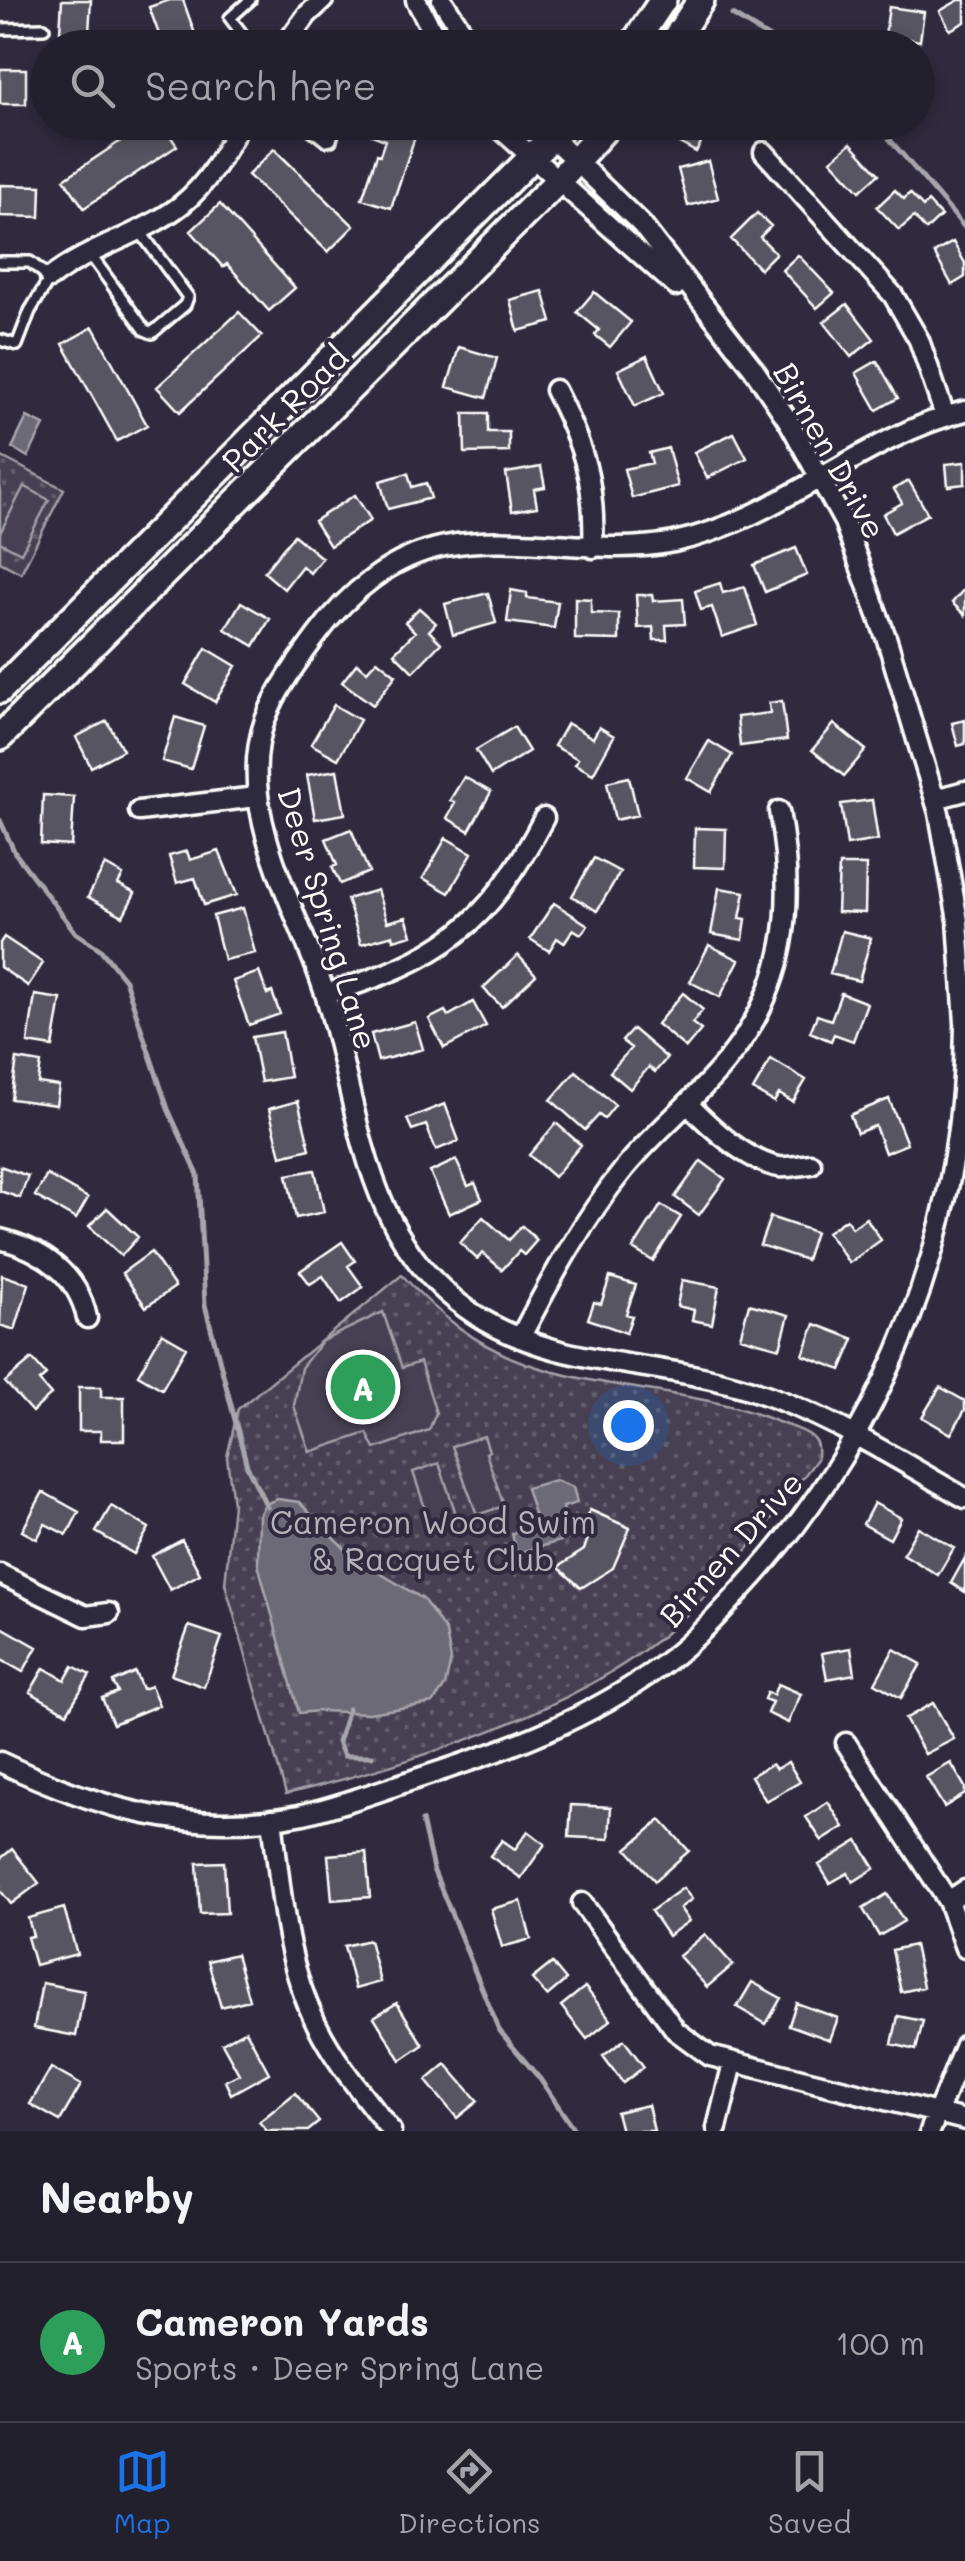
<!DOCTYPE html>
<meta charset="utf-8">
<style>
body{margin:0;font-family:Mali,sans-serif;background:#2b2836;color:#f1f3f6}
.you{position:absolute;left:628px;top:1425px;width:35px;height:35px;margin:-25px;border:8px solid #fff;border-radius:50%;background:#1a73e8;box-shadow:0 0 0 15px #1a73e833}
.badge{display:grid;place-items:center;width:65px;height:65px;border-radius:50%;background:#1a73e8;color:#fff;font-size:32px;font-weight:700}
.pin{position:absolute;translate:-50% -50%;border:5px solid #fff;box-shadow:0 2px 10px #0006}
.list{margin:0;padding:0;list-style:none}
h2{display:flex;justify-content:space-between;align-items:center;height:130px;margin:0;padding:0 40px;font-size:42px}
h2 small{font-size:32px;font-weight:400;color:#a3a3aa}
.list li{display:grid;grid-template-columns:65px 1fr auto;gap:30px;align-items:center;box-sizing:border-box;height:160px;padding:0 40px;border-top:2px solid #403e4a}
.list b{display:block;font-size:38px;white-space:nowrap}
.list p{margin:0;font-size:32px;white-space:nowrap;color:#a3a3aa}
.list em{font-size:32px;font-style:normal;color:#a3a3aa}
.icon{flex:none;width:55px;height:55px;fill:none;stroke:currentColor;stroke-width:2;stroke-linecap:round;stroke-linejoin:round}
.map{position:relative;flex:none;width:965px;height:2131px;overflow:hidden}
.search{position:absolute;background:#23202e;box-shadow:0 5px 15px #0003;left:30px;right:30px;top:30px;height:110px;display:flex;align-items:center;gap:25px;box-sizing:border-box;padding:0 35px;border-radius:55px;color:#a3a3aa;font-size:38px}
.sheet{height:290px;background:#23202e}
nav{display:flex;justify-content:space-around;align-items:center;box-sizing:border-box;height:140px;border-top:2px solid #403e4a;background:#23202e;font-size:28px;color:#a3a3aa}
nav a{display:grid;justify-items:center;gap:5px}
nav .on{color:#1a73e8}
.map>svg:first-child{display:block}
.grass{fill:url(#grass-dots);stroke:#a2a0a8;stroke-width:2.5}
.garden{fill:#464152;stroke:#a2a0a8;stroke-width:2.5}
.water{fill:#6d6a77;stroke:#a7a6ad;stroke-width:2.5}
.lines{fill:none;stroke-linecap:round;stroke-linejoin:round}
.stream{stroke:#a7a6ad;stroke-width:5}
.building{fill:#595564;stroke:#fff;stroke-width:2.5}
.service-casing{stroke:#fff;stroke-width:16}
.minor-casing{stroke:#fff;stroke-width:25}
.secondary-casing{stroke:#fff;stroke-width:32}
.service{stroke:#2f2a3d;stroke-width:9}
.minor{stroke:#2f2a3d;stroke-width:18}
.secondary{stroke:#2f2a3d;stroke-width:25}
.labels{text-anchor:middle;dominant-baseline:central;stroke-width:8;stroke-linejoin:round;paint-order:stroke}
.street-label{font-size:32px;fill:#fff;stroke:#2f2a3d}
.park-label{font-size:32px;fill:#b5b3ba;stroke:#2f2a3d}
</style>
<div class="map">
<svg width="965" height="2131" viewBox="0 0 965 2131">
<defs>
<pattern id="grass-dots" width="8" height="8" patternUnits="userSpaceOnUse" patternTransform="scale(2.5)"><rect width="8" height="8" fill="#464152"/><path d="M2 2h.1M6 6h.1" fill="none" stroke="#625e6c" stroke-width="1.8" stroke-linecap="round"/></pattern>
</defs>
<rect width="100%" height="100%" fill="#2f2a3d"/>
<filter id="ink" filterUnits="userSpaceOnUse"><feTurbulence type="fractalNoise" baseFrequency=".01" numOctaves="2"/><feDisplacementMap in="SourceGraphic" scale="20" xChannelSelector="R" yChannelSelector="G"/><feConvolveMatrix kernelMatrix="1 2 1 2 8 2 1 2 1" color-interpolation-filters="sRGB"/></filter>
<g filter="url(#ink)">
<!-- grass -->
<path class="grass" d="M 0,456 L 64,489 L 21,573 L 0,562 Z
M 402,1275 C 438,1314 475,1345 525,1363 C 607,1392 697,1388 778,1422 C 788,1426 805,1430 812,1437 C 819,1443 817,1451 817,1459 C 769,1523 720,1591 656,1641 C 562,1716 402,1766 286,1794 L 225,1584 L 233,1503 L 227,1457 L 238,1409 Z"/>
<!-- garden -->
<path class="garden" d="M 24,486 L 49,500 L 21,553 L 0,542 L 0,533 Z
M 383,1312 L 402,1368 L 420,1362 L 436,1413 L 429,1430 L 375,1449 L 367,1433 L 310,1452 L 294,1406 L 301,1368 L 322,1341 Z
M 484,1436 L 489,1451 L 486,1453 L 504,1506 L 477,1515 L 452,1446 Z
M 439,1463 L 458,1520 L 432,1529 L 413,1472 Z"/>
<!-- water -->
<path class="water" d="M 27,417 L 44,425 L 28,457 L 12,448 Z
M 555,1480 L 573,1487 L 577,1503 L 563,1507 L 571,1538 L 517,1553 L 512,1534 L 535,1517 L 526,1488 Z
M 277,1499 L 299,1502 L 353,1557 L 423,1599 L 446,1632 L 451,1660 L 445,1686 L 433,1703 L 369,1713 L 319,1711 L 299,1713 L 258,1564 L 259,1515 L 265,1504 Z"/>
<g class="lines">
<!-- stream -->
<path class="stream" d="M 732,15 L 786,48
M 875,122 L 965,228
M 0,820 L 15,853 L 76,933 L 100,949 L 125,980 L 168,1109 L 198,1175 L 205,1305 L 247,1466 L 267,1507
M 348,1709 L 338,1742 L 344,1756 L 372,1756
M 422,1821 L 433,1869 L 499,2030 L 540,2079 L 575,2131"/>
</g>
<!-- building -->
<path class="building" d="M 62,0 L 91,0 L 88,48 L 59,48 Z
M 170,0 L 183,0 L 200,48 L 164,48 L 149,7 Z
M 959,0 L 965,0 L 965,22 L 950,30 L 940,11 Z
M 889,7 L 924,12 L 920,41 L 885,35 Z
M 0,69 L 26,69 L 26,104 L 0,104 Z
M 149,122 L 161,122 L 177,146 L 84,208 L 64,179 Z
M 376,122 L 420,122 L 391,208 L 362,199 L 377,154 L 380,155 L 385,140 L 372,135 Z
M 681,122 L 712,122 L 696,152 L 672,139 Z
M 851,143 L 879,174 L 860,191 L 831,160 Z
M 274,149 L 354,226 L 328,252 L 248,175 Z
M 708,161 L 718,198 L 688,206 L 678,169 Z
M 0,185 L 41,186 L 40,217 L 0,216 Z
M 895,190 L 904,199 L 910,193 L 923,207 L 928,202 L 941,216 L 926,230 L 914,217 L 899,230 L 877,207 Z
M 220,204 L 295,288 L 269,311 L 227,264 L 223,267 L 191,231 Z
M 757,213 L 771,226 L 760,237 L 776,253 L 760,269 L 731,239 Z
M 953,242 L 965,263 L 965,277 L 952,285 L 934,253 Z
M 798,255 L 834,293 L 817,308 L 782,270 Z
M 543,291 L 552,322 L 518,331 L 510,300 Z
M 594,292 L 631,322 L 610,347 L 595,335 L 599,330 L 577,312 Z
M 847,304 L 874,339 L 851,357 L 824,322 Z
M 239,312 L 262,336 L 180,412 L 157,387 Z
M 93,327 L 147,425 L 117,441 L 63,344 Z
M 459,347 L 497,358 L 486,398 L 447,387 Z
M 647,356 L 664,393 L 635,406 L 618,370 Z
M 877,361 L 898,398 L 877,410 L 856,373 Z
M 464,413 L 488,413 L 488,432 L 509,432 L 509,452 L 465,453 Z
M 734,433 L 747,458 L 707,478 L 694,452 Z
M 668,448 L 678,486 L 632,498 L 624,469 L 652,463 L 649,453 Z
M 965,462 L 965,484 L 948,486 L 946,464 Z
M 541,467 L 545,487 L 534,489 L 537,507 L 512,511 L 506,473 Z
M 408,473 L 412,487 L 426,483 L 431,498 L 388,509 L 380,481 Z
M 909,481 L 928,514 L 893,533 L 883,514 L 902,503 L 894,489 Z
M 355,495 L 371,520 L 330,546 L 314,521 Z
M 294,535 L 322,558 L 310,573 L 302,566 L 284,589 L 264,572 Z
M 796,548 L 807,575 L 765,592 L 754,565 Z
M 720,583 L 723,593 L 745,587 L 757,625 L 722,637 L 712,607 L 701,610 L 695,591 Z
M 965,588 L 965,615 L 952,603 Z
M 511,590 L 527,593 L 527,598 L 558,602 L 554,628 L 507,622 Z
M 488,593 L 496,623 L 453,635 L 445,604 Z
M 636,595 L 652,595 L 653,601 L 683,599 L 685,624 L 666,625 L 667,640 L 654,640 L 653,627 L 638,628 Z
M 575,598 L 591,599 L 591,613 L 619,614 L 619,640 L 575,639 Z
M 241,602 L 270,619 L 254,646 L 225,629 Z
M 419,608 L 436,623 L 429,631 L 441,643 L 413,672 L 394,653 L 415,632 L 405,622 Z
M 206,648 L 236,666 L 215,702 L 185,684 Z
M 377,660 L 396,675 L 373,705 L 342,682 L 357,663 L 367,671 Z
M 782,701 L 787,740 L 740,746 L 737,717 L 770,713 L 769,703 Z
M 334,705 L 360,720 L 338,759 L 311,744 Z
M 175,717 L 204,726 L 191,769 L 162,761 Z
M 965,720 L 965,744 L 958,746 L 952,723 Z
M 107,721 L 123,750 L 91,767 L 76,737 Z
M 567,723 L 593,738 L 599,727 L 614,736 L 593,774 L 575,764 L 578,759 L 554,746 Z
M 834,724 L 866,750 L 844,776 L 812,750 Z
M 514,727 L 529,751 L 491,775 L 476,750 Z
M 709,741 L 732,755 L 711,792 L 687,778 Z
M 337,770 L 345,814 L 315,819 L 307,775 Z
M 464,777 L 491,792 L 469,831 L 447,818 L 455,803 L 450,800 Z
M 629,777 L 638,815 L 615,820 L 607,782 Z
M 43,795 L 74,797 L 71,846 L 41,844 Z
M 872,800 L 878,840 L 847,845 L 841,804 Z
M 695,828 L 726,829 L 725,868 L 694,867 Z
M 351,829 L 369,872 L 340,884 L 332,867 L 337,865 L 326,839 Z
M 446,838 L 472,853 L 449,893 L 423,878 Z
M 187,851 L 190,860 L 219,851 L 237,895 L 204,905 L 195,878 L 177,883 L 169,856 Z
M 594,858 L 620,872 L 597,911 L 572,896 Z
M 105,865 L 123,875 L 118,884 L 135,893 L 123,916 L 88,897 Z
M 839,865 L 866,865 L 865,913 L 837,912 Z
M 719,888 L 745,892 L 740,918 L 746,919 L 743,940 L 711,934 Z
M 377,890 L 387,922 L 406,917 L 412,935 L 394,940 L 393,935 L 361,944 L 347,899 Z
M 554,903 L 588,925 L 581,934 L 573,929 L 564,943 L 557,938 L 549,951 L 530,939 Z
M 243,908 L 255,953 L 224,960 L 213,916 Z
M 842,931 L 871,938 L 859,981 L 830,974 Z
M 4,937 L 43,963 L 28,986 L 0,967 L 0,943 Z
M 709,945 L 739,960 L 720,997 L 690,982 Z
M 518,955 L 536,975 L 502,1007 L 483,988 Z
M 259,972 L 267,994 L 272,992 L 280,1014 L 249,1025 L 233,981 Z
M 683,993 L 703,1010 L 692,1023 L 701,1030 L 686,1048 L 657,1024 Z
M 841,993 L 867,1003 L 853,1041 L 834,1034 L 831,1041 L 810,1032 L 817,1015 L 831,1020 Z
M 35,995 L 61,999 L 53,1047 L 28,1043 Z
M 473,1002 L 486,1026 L 444,1048 L 429,1019 L 445,1011 L 448,1016 Z
M 415,1022 L 423,1049 L 378,1061 L 371,1034 Z
M 633,1029 L 667,1058 L 655,1072 L 649,1067 L 630,1089 L 610,1072 L 631,1048 L 622,1041 Z
M 282,1032 L 290,1077 L 261,1082 L 252,1037 Z
M 17,1059 L 41,1063 L 38,1083 L 59,1086 L 56,1105 L 11,1099 Z
M 771,1059 L 806,1080 L 793,1102 L 779,1094 L 774,1102 L 753,1090 Z
M 576,1071 L 615,1105 L 604,1119 L 599,1115 L 585,1130 L 551,1100 Z
M 889,1099 L 907,1144 L 885,1153 L 875,1126 L 857,1133 L 850,1115 Z
M 298,1101 L 310,1149 L 281,1156 L 269,1109 Z
M 445,1104 L 459,1141 L 436,1150 L 426,1125 L 412,1130 L 407,1119 Z
M 556,1123 L 581,1145 L 554,1177 L 529,1155 Z
M 456,1160 L 468,1186 L 475,1183 L 482,1199 L 449,1214 L 430,1172 Z
M 701,1161 L 725,1179 L 699,1215 L 675,1197 Z
M 0,1166 L 28,1176 L 20,1198 L 0,1191 Z
M 315,1170 L 324,1212 L 296,1218 L 287,1175 Z
M 47,1175 L 88,1198 L 76,1219 L 35,1196 Z
M 661,1205 L 681,1217 L 653,1261 L 633,1249 Z
M 107,1208 L 138,1237 L 121,1256 L 89,1226 Z
M 483,1217 L 509,1240 L 522,1226 L 537,1240 L 524,1255 L 519,1251 L 502,1270 L 483,1253 L 477,1259 L 460,1243 Z
M 770,1217 L 815,1232 L 806,1260 L 760,1245 Z
M 866,1218 L 881,1240 L 849,1263 L 827,1232 L 846,1219 L 852,1228 Z
M 342,1242 L 355,1261 L 348,1266 L 363,1287 L 341,1303 L 323,1276 L 310,1284 L 300,1271 Z
M 151,1252 L 175,1287 L 146,1307 L 122,1273 Z
M 2,1275 L 29,1284 L 15,1330 L 0,1325 Z
M 610,1277 L 636,1285 L 626,1314 L 632,1316 L 626,1333 L 588,1319 L 594,1302 L 601,1304 Z
M 682,1280 L 719,1287 L 712,1324 L 692,1320 L 694,1310 L 677,1306 Z
M 749,1304 L 789,1315 L 780,1348 L 740,1337 Z
M 815,1324 L 854,1339 L 841,1370 L 803,1355 Z
M 162,1333 L 186,1347 L 162,1389 L 138,1375 Z
M 32,1359 L 46,1375 L 39,1381 L 51,1395 L 32,1412 L 5,1382 Z
M 79,1387 L 101,1387 L 101,1397 L 124,1397 L 124,1440 L 101,1440 L 101,1431 L 79,1431 Z
M 940,1387 L 965,1401 L 965,1410 L 951,1434 L 922,1417 Z
M 43,1492 L 79,1512 L 67,1535 L 45,1524 L 37,1539 L 22,1531 Z
M 874,1503 L 901,1518 L 890,1539 L 863,1524 Z
M 111,1506 L 149,1528 L 134,1554 L 96,1532 Z
M 590,1510 L 630,1528 L 613,1568 L 581,1588 L 558,1567 L 584,1550 L 589,1535 L 580,1530 Z
M 918,1527 L 954,1548 L 938,1575 L 903,1554 Z
M 182,1540 L 200,1574 L 170,1590 L 152,1556 Z
M 965,1558 L 965,1592 L 951,1583 Z
M 0,1626 L 37,1647 L 23,1672 L 0,1659 Z
M 189,1626 L 222,1637 L 204,1687 L 171,1675 Z
M 851,1648 L 855,1674 L 827,1679 L 822,1653 Z
M 894,1649 L 921,1664 L 901,1698 L 875,1683 Z
M 73,1666 L 90,1675 L 67,1713 L 30,1692 L 44,1668 L 65,1680 Z
M 135,1672 L 142,1689 L 151,1686 L 159,1705 L 113,1724 L 102,1698 L 118,1692 L 113,1682 Z
M 778,1684 L 801,1694 L 788,1723 L 767,1713 L 772,1702 L 764,1699 L 767,1692 L 773,1695 Z
M 933,1703 L 954,1739 L 925,1754 L 905,1719 Z
M 788,1762 L 800,1782 L 766,1801 L 751,1776 L 772,1764 L 776,1769 Z
M 951,1763 L 965,1787 L 965,1794 L 944,1807 L 926,1777 Z
M 828,1802 L 844,1827 L 822,1841 L 806,1817 Z
M 571,1805 L 611,1807 L 609,1839 L 569,1837 Z
M 661,1820 L 689,1851 L 655,1881 L 627,1849 Z
M 528,1831 L 545,1844 L 521,1878 L 490,1856 L 502,1840 L 515,1849 Z
M 858,1841 L 875,1868 L 853,1882 L 848,1873 L 830,1883 L 819,1865 Z
M 12,1849 L 39,1883 L 11,1904 L 0,1890 L 0,1859 Z
M 366,1852 L 370,1897 L 332,1900 L 328,1855 Z
M 224,1862 L 227,1913 L 200,1914 L 197,1863 Z
M 683,1888 L 692,1899 L 680,1908 L 689,1921 L 668,1936 L 651,1911 Z
M 887,1894 L 904,1921 L 879,1936 L 863,1909 Z
M 521,1901 L 531,1939 L 502,1947 L 491,1909 Z
M 64,1908 L 77,1954 L 35,1965 L 27,1937 L 33,1936 L 28,1918 Z
M 705,1934 L 733,1965 L 707,1987 L 679,1956 Z
M 369,1940 L 380,1982 L 355,1989 L 344,1946 Z
M 914,1945 L 923,1987 L 901,1992 L 892,1950 Z
M 236,1954 L 249,2000 L 221,2007 L 208,1961 Z
M 552,1963 L 566,1980 L 547,1996 L 532,1979 Z
M 752,1982 L 781,1998 L 766,2024 L 737,2007 Z
M 42,1983 L 84,1991 L 76,2036 L 34,2028 Z
M 585,1987 L 611,2020 L 587,2039 L 561,2006 Z
M 397,2003 L 423,2045 L 401,2060 L 374,2017 Z
M 796,2003 L 838,2018 L 830,2040 L 789,2025 Z
M 898,2016 L 923,2021 L 916,2050 L 892,2044 Z
M 246,2030 L 269,2073 L 231,2094 L 225,2081 L 239,2074 L 222,2043 Z
M 624,2040 L 644,2067 L 623,2083 L 603,2056 Z
M 446,2064 L 478,2101 L 457,2118 L 426,2081 Z
M 51,2068 L 81,2085 L 60,2121 L 30,2104 Z
M 295,2093 L 319,2122 L 308,2131 L 267,2131 L 259,2122 Z
M 648,2105 L 654,2131 L 621,2131 L 616,2112 Z"/>
<g class="lines">
<!-- service casing -->
<g class="service-casing">
<path id="service" d="M 250,0 L 230,18 L 253,48
M 0,29 L 44,28
M 302,122 L 326,141 L 331,140 L 336,122
M 89,253 L 145,330 L 152,333 L 185,305 L 188,297 L 139,230
M 0,262 L 30,262 L 50,278 L 30,311 L 17,345 L 0,340"/>
</g>
<!-- minor casing -->
<g class="minor-casing">
<path id="minor" d="M 416,0 L 441,48
M 442,0 L 473,48
M 283,48 L 307,15 L 323,0
M 493,122 L 676,286
M 536,122 L 641,224 L 753,368 L 789,422 L 844,522 L 887,640 L 939,813 L 958,921 L 965,1023
M 764,152 L 893,295 L 919,340 L 945,416
M 50,278 C 89,247 141,236 181,205 C 208,184 225,152 241,122
M 555,390 C 584,447 596,484 593,548
M 965,411 C 861,437 779,520 674,542 C 598,557 521,532 445,546 C 392,556 348,593 317,635 C 297,662 277,689 265,720 C 233,810 300,911 326,997 C 361,1113 362,1240 474,1314 C 553,1367 653,1360 742,1387 C 822,1411 893,1457 965,1498
M 935,799 L 965,791
M 139,811 L 256,797
M 325,994 C 441,960 488,926 544,818
M 688,1104 C 709,1126 748,1162 779,1167 C 789,1168 801,1165 811,1164
M 0,1239 C 41,1249 78,1274 87,1318
M 520,1338 C 551,1279 582,1221 624,1169 C 655,1131 694,1101 725,1063 C 788,987 796,906 779,811
M 0,1574 L 86,1616 L 109,1613
M 846,1743 L 948,1901 L 965,1948
M 0,1762 C 99,1809 189,1836 299,1815 C 341,1806 381,1790 422,1777 C 506,1750 588,1720 661,1666 C 695,1641 724,1609 753,1577 C 888,1427 964,1228 965,1025
M 272,1819 C 281,1887 284,1959 316,2023 C 335,2062 364,2096 391,2131
M 948,1901 L 965,1890
M 582,1903 L 676,2031 L 710,2056 L 965,2120
M 717,2128 L 733,2063
M 930,2131 L 965,2045"/>
</g>
<!-- secondary casing -->
<g class="secondary-casing">
<path id="secondary" d="M 631,48 L 663,0
M 669,48 L 701,0
M 0,690 L 567,122
M 0,737 L 558,181 L 611,122"/>
</g>
<!-- service -->
<use href="#service" class="service"/>
<!-- minor -->
<use href="#minor" class="minor"/>
<!-- secondary -->
<use href="#secondary" class="secondary"/>
</g>
</g>
<g class="labels">
<!-- street labels -->
<g class="street-label">
<text transform="translate(284 408) rotate(-45)">Park Road</text>
<text transform="translate(831 450) rotate(61)">Birnen Drive</text>
<text transform="translate(329 918) rotate(73)">Deer Spring Lane</text>
<text transform="translate(730 1548) rotate(-48)">Birnen Drive</text>
</g>
<!-- park labels -->
<g class="park-label">
<text x="433" y="1521">Cameron Wood Swim<tspan x="433" dy="37">&amp; Racquet Club</tspan></text>
</g>
</g>
</svg>
<div class="you"></div>
<div class="pin badge" style="left:363px;top:1387px;background:#2e9e5b">A</div>
<div class="search"><svg class="icon" aria-label="search" viewBox="0 0 24 24"><circle cx="10" cy="10" r="6"/><path d="M15 15l6 6"/></svg>Search here</div>
</div>
<section class="sheet">
<h2>Nearby<small></small></h2>
<ul class="list">
<li><span class="badge" style="background:#2e9e5b">A</span><div><b>Cameron Yards</b><p>Sports · Deer Spring Lane</p></div><em>100 m</em></li>
</ul>
</section>
<nav>
<a class="on"><svg class="icon" aria-label="map" viewBox="0 0 24 24"><path d="M3 6l6-2 6 2 6-2v14l-6 2-6-2-6 2zM9 4v14M15 6v14"/></svg>Map</a>
<a><svg class="icon" aria-label="directions" viewBox="0 0 24 24"><path d="M12 3l9 9-9 9-9-9zM9 14v-3h6M13 9l2 2-2 2"/></svg>Directions</a>
<a><svg class="icon" aria-label="saved" viewBox="0 0 24 24"><path d="M7 4h10v16l-5-4-5 4z"/></svg>Saved</a>
</nav>
